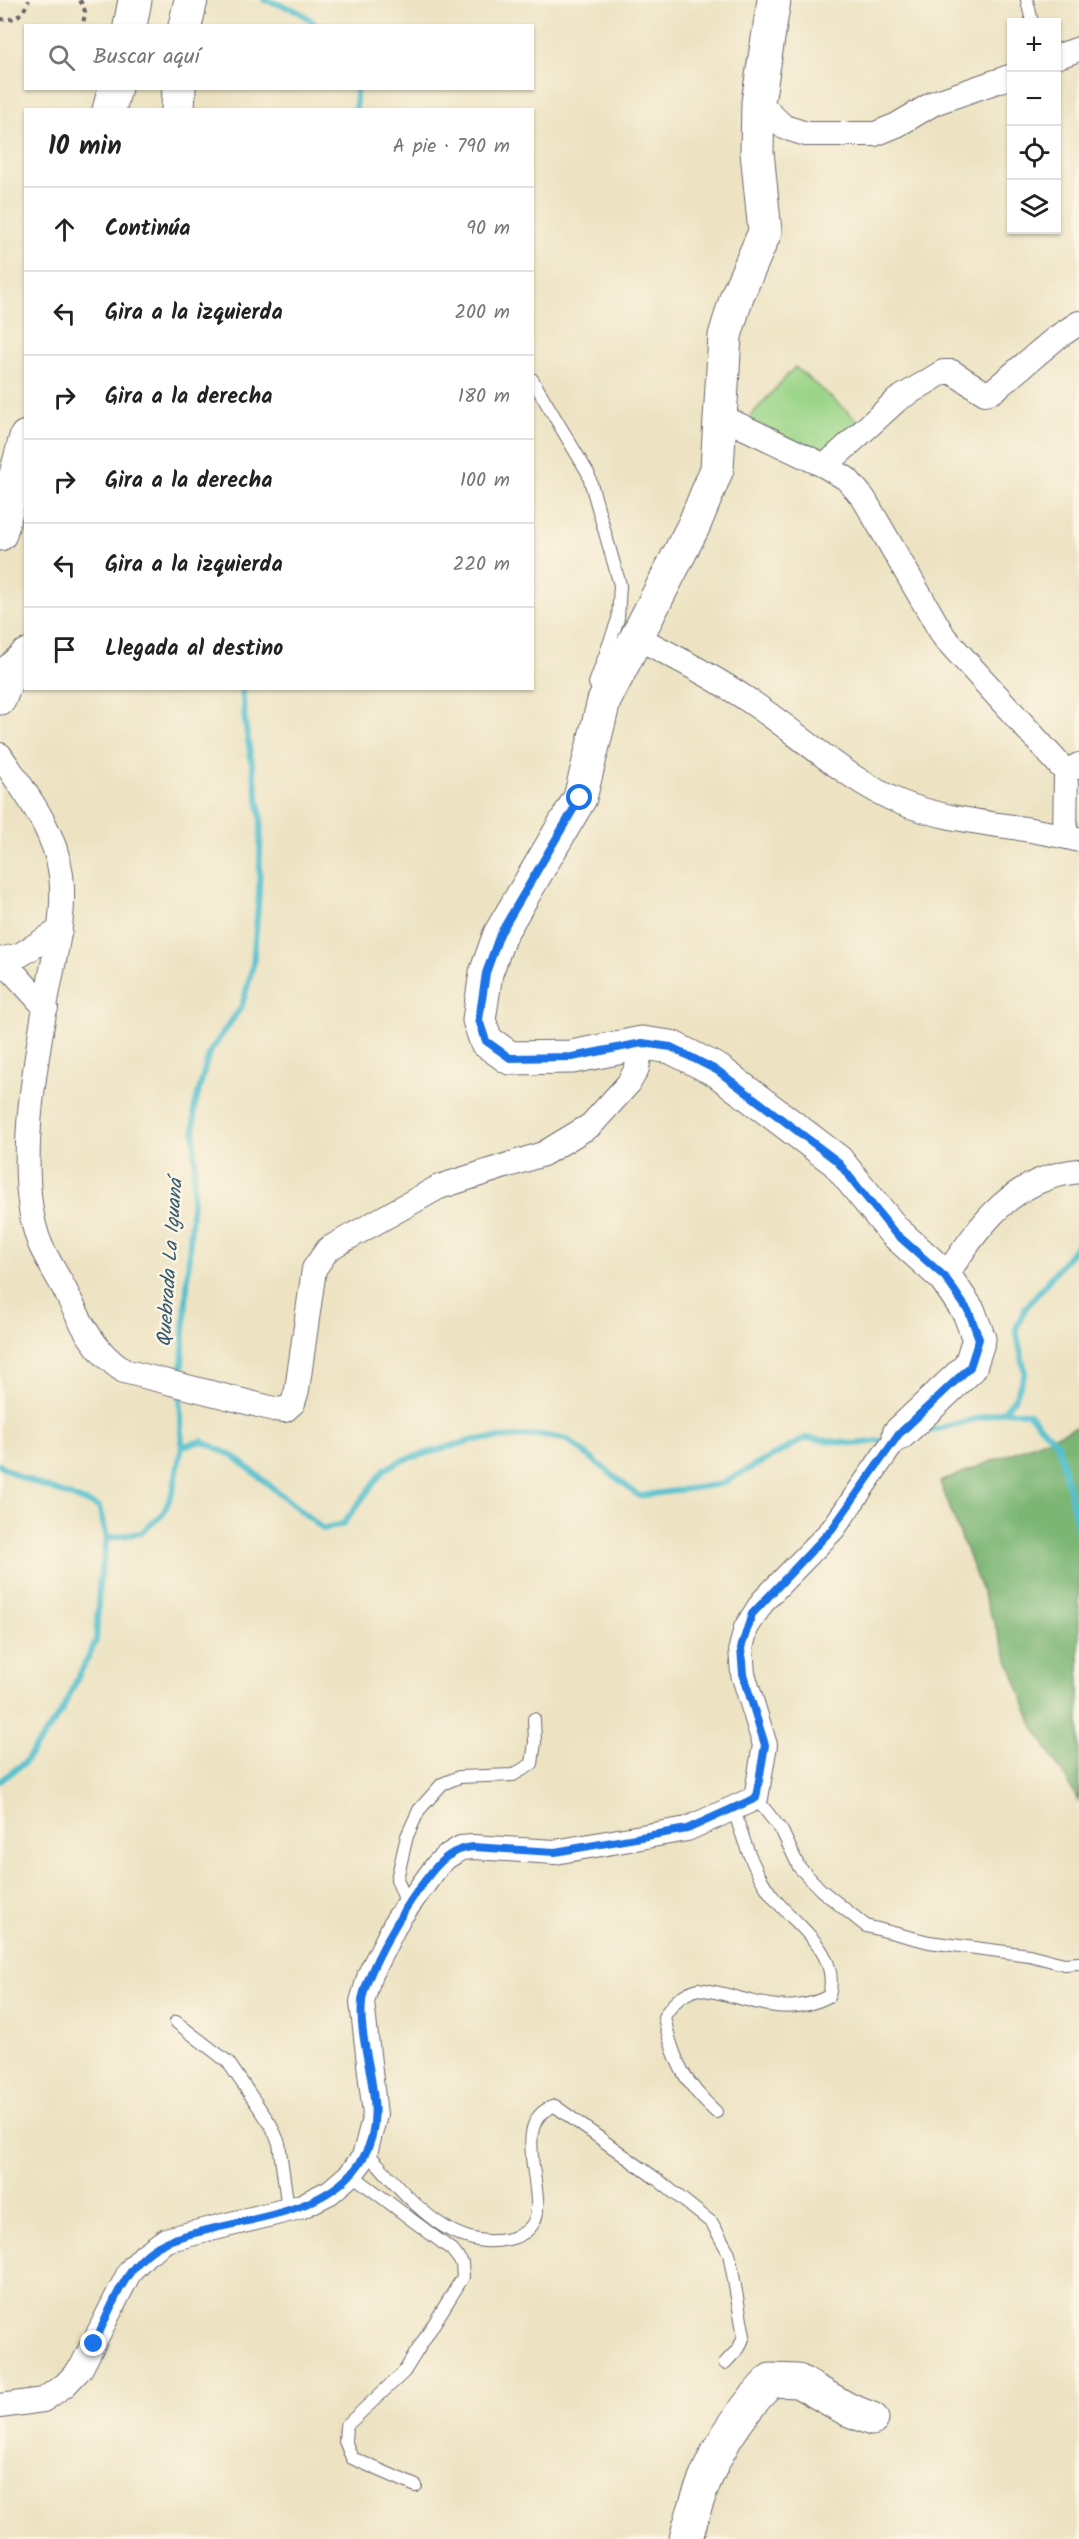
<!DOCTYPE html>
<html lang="es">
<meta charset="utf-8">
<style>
body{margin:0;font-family:Kalam,sans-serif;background:#f6f6f6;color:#222}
.controls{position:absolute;right:18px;top:18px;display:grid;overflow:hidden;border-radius:0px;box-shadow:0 2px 4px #0004}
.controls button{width:54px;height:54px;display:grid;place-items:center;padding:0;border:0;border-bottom:2px solid #e0e0e0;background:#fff;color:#222;font:30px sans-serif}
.stop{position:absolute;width:18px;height:18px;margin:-14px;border:4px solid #1a73e8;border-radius:50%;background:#fff}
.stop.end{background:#1a73e8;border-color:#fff;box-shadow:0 2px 6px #0008}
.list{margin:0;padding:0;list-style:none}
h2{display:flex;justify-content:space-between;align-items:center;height:78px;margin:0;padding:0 24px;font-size:26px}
h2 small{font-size:20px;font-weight:400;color:#767676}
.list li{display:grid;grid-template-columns:39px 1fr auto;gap:18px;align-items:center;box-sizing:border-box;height:84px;padding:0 24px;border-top:2px solid #e0e0e0}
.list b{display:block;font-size:22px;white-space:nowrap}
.list em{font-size:20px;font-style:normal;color:#767676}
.icon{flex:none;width:33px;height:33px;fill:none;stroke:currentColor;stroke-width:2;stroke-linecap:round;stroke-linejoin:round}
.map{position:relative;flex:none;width:1079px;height:2539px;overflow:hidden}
.search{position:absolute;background:#fff;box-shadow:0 2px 4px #0004;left:24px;top:24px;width:510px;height:66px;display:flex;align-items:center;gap:15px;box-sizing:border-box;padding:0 21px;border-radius:0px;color:#767676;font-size:22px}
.panel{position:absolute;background:#fff;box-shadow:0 2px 4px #0004;left:24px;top:108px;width:510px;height:582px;border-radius:0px}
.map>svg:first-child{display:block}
.green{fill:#9bd589;stroke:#5e7c62;stroke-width:1.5}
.forest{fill:#7cb675;stroke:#4f6c58;stroke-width:1.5}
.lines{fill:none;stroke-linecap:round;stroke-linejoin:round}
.stream{stroke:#54c0ce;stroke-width:6}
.lane-casing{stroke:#69666b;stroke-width:14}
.street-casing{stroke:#69666b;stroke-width:26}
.secondary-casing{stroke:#69666b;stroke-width:35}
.highway-casing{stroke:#69666b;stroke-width:35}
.path{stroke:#69666b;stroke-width:4;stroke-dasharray:4.5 4.5;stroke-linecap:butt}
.lane{stroke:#fff;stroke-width:12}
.street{stroke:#fff;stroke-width:24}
.secondary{stroke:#fff;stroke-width:33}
.highway{stroke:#fff;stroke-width:33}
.route{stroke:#1a73e8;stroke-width:8}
.labels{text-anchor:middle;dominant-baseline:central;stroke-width:5;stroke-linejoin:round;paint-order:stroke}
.water-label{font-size:20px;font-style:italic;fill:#34596e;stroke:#fcf5e5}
</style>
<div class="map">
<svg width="1079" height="2539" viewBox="0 0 1079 2539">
<rect width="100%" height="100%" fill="#fcf5e5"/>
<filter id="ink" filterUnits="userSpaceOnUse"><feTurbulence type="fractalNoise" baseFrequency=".0167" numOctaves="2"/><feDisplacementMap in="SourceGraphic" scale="12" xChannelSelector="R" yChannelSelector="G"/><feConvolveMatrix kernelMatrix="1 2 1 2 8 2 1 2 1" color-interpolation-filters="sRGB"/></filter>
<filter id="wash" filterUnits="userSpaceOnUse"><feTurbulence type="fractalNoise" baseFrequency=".008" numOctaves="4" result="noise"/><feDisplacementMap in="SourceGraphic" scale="24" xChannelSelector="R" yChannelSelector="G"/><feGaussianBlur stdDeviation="1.35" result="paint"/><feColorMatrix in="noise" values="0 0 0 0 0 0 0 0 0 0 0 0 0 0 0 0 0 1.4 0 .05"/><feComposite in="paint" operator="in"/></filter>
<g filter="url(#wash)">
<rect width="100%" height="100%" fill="#ede3c3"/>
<!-- green -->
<path class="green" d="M 795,367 L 860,422 L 827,458 L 748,419 Z"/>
<!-- forest -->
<path class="forest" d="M 1079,1426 L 1079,1801 L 1033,1725 L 940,1482 Z"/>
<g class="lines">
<!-- stream -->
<path class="stream" d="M 264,0 C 283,5 303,10 316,26
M 356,88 L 356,110
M 181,1380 L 195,1163 L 194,1109 L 209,1053 L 242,1006 L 253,965 L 259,893 L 261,817 L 245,722 L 242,688
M 1004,1411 L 1028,1413 L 1058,1444 L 1079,1533
M 919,1434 L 1004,1411 L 1015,1398 L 1025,1373 L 1016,1329 L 1025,1309 L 1079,1243
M 182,1446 L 202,1441 L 235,1457 L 323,1529 L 343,1524 L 385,1469 L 403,1460 L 473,1440 L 542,1435 L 568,1440 L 639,1496 L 721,1484 L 806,1438 L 855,1444 L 885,1440
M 0,1465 L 20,1477 L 99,1507 L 107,1538
M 0,1781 L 24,1763 L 60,1714 L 96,1641 L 99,1586 L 107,1538 L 141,1533 L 163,1514 L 173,1491 L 182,1446 L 180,1390"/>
</g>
</g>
<g filter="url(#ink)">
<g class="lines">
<!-- lane casing -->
<g class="lane-casing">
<path id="lane" d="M 1027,0 L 1032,22
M 532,379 L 588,473 L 620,585 L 618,619 L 595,683 L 602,697
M 756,1798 L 782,1831 L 799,1867 L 821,1890 L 866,1926 L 929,1942 L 1029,1955 L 1064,1964 L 1079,1963
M 408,1907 L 397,1879 L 407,1836 L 419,1810 L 442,1784 L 459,1777 L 513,1775 L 532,1764 L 535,1742 L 534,1719
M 176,2022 L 228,2062 L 271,2125 L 279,2143 L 288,2209
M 716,2112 C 684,2083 673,2059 664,2017 C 673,2002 682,1994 698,1989 C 746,1995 782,2021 829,1996 C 841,1949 793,1925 770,1893 C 752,1868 742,1836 733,1807
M 366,2151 C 402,2190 448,2254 509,2239 C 521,2236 532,2230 536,2217 C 544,2186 510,2119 555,2106 L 658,2180 L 712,2223 L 729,2253 L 744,2336 L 739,2348 L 725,2363
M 351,2174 L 452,2250 L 462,2263 L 463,2277 L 404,2372 L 346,2426 L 345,2441 L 352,2458 L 416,2486"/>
</g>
<!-- street casing -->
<g class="street-casing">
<path id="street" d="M 1056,57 L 1079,49
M 758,102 L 784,127 L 806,134 L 875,134 L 897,125 L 934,103 L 1012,76
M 722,417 L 825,466 L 847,479 L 864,499 L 944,637 L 1066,772
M 825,466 L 897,400 L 943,372 L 952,372 L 985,393 L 993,391 L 1056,338 L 1079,323
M 636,637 C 676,657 714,677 751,702 C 798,733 849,782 902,803 C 959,825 1021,824 1079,840
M 0,755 C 25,793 55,829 61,875 C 66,917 54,956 47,996 C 35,1064 14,1179 40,1244 C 47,1260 58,1276 66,1292 C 81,1323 94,1352 124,1371 L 274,1409 L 285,1410 L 293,1403 L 297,1390 L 314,1269 L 328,1249 L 439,1187 L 543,1154 L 591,1125 L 629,1083 L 637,1068 L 642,1043
M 1065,836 L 1066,772 L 1079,765
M 0,960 L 20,955 L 60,930
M 3,961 L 46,1008
M 945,1277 C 981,1224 1011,1178 1079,1171
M 0,2406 L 43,2400 L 65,2385 L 81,2368 L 130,2271 L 145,2255 L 166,2240 L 300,2207 L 330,2192 L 351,2174 L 364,2157 L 375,2115 L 362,2002 L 370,1974 L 398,1919 L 437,1866 L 446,1857 L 461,1848 L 473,1847 L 555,1852 L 687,1829 L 756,1798 L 765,1745 L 743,1674 L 741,1648 L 746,1628 L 763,1601 L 833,1529 L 899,1434"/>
</g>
<!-- secondary casing -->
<g class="secondary-casing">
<path id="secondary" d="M 774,0 L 758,102 L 757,152 L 765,232 L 737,296 L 725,336 L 717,469 L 694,525 L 604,701 L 580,798 L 500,934 L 486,973 L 479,1020 L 486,1041 L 510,1058 L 572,1057 L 642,1043 L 671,1047 L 718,1071 L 837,1161 L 894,1231 L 945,1277 L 969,1312 L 979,1339 L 970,1367 L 899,1434
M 686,2539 C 702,2475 725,2428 771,2380 L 798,2381 L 847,2409 L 872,2419"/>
</g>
<!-- highway casing -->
<g class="highway-casing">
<path id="highway" d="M 130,26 L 135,0
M 185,26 L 191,0
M 109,110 L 115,88
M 178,110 L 179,88
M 0,534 L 26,437
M 0,698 L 10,671 L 26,656"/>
</g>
<!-- path -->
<path class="path" d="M 80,0 L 85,11 L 83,26
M 0,19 C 16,21 23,14 29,0"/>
<!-- lane -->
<use href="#lane" class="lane"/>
<!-- street -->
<use href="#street" class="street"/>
<!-- secondary -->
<use href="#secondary" class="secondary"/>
<!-- highway -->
<use href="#highway" class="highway"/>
</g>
</g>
<g class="lines" filter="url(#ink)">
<!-- route -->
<path class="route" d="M 94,2344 C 108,2315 121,2276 146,2255 C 163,2240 182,2236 203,2231 C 257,2217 332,2211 363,2158 C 392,2109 357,2052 362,2002 C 364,1972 423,1872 448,1856 C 456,1850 464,1848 473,1847 L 555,1852 L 687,1829 L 756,1798 L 765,1745 L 743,1674 L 741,1648 L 752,1614 L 832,1529 L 899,1434 L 970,1367 L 979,1339 L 969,1312 L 945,1277 L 894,1232 L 837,1161 L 718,1071 L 671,1047 L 642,1043 L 572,1057 L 510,1058 L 486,1041 L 479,1020 L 486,973 L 500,934 L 580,798"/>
</g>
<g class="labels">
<!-- water labels -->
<g class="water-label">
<text transform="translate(171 1263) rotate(-86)">Quebrada La Iguaná</text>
</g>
</g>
</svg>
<div class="controls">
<button>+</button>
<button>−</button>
<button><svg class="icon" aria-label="locate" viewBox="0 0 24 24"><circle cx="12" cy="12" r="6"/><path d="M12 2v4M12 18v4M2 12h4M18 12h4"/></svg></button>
<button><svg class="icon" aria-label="layers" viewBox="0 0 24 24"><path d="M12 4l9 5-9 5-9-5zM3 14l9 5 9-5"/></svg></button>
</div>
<div class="stop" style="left:580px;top:798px"></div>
<div class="stop end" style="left:94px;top:2344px"></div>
<div class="search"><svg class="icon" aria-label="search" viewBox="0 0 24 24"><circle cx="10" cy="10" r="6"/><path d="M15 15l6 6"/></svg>Buscar aquí</div>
<section class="panel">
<h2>10 min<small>A pie · 790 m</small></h2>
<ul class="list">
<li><svg class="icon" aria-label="ahead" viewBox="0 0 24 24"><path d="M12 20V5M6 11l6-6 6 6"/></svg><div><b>Continúa</b></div><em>90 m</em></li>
<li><svg class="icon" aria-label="left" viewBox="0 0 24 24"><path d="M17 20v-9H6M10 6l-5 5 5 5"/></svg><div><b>Gira a la izquierda</b></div><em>200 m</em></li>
<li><svg class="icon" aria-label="right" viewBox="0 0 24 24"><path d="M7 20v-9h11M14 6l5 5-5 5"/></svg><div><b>Gira a la derecha</b></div><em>180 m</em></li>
<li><svg class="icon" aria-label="right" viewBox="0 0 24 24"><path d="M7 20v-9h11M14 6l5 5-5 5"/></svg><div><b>Gira a la derecha</b></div><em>100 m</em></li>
<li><svg class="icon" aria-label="left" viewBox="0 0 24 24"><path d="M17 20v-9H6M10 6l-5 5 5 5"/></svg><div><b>Gira a la izquierda</b></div><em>220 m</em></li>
<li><svg class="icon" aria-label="arrive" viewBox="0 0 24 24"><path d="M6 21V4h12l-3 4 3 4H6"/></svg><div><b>Llegada al destino</b></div></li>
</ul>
</section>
</div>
